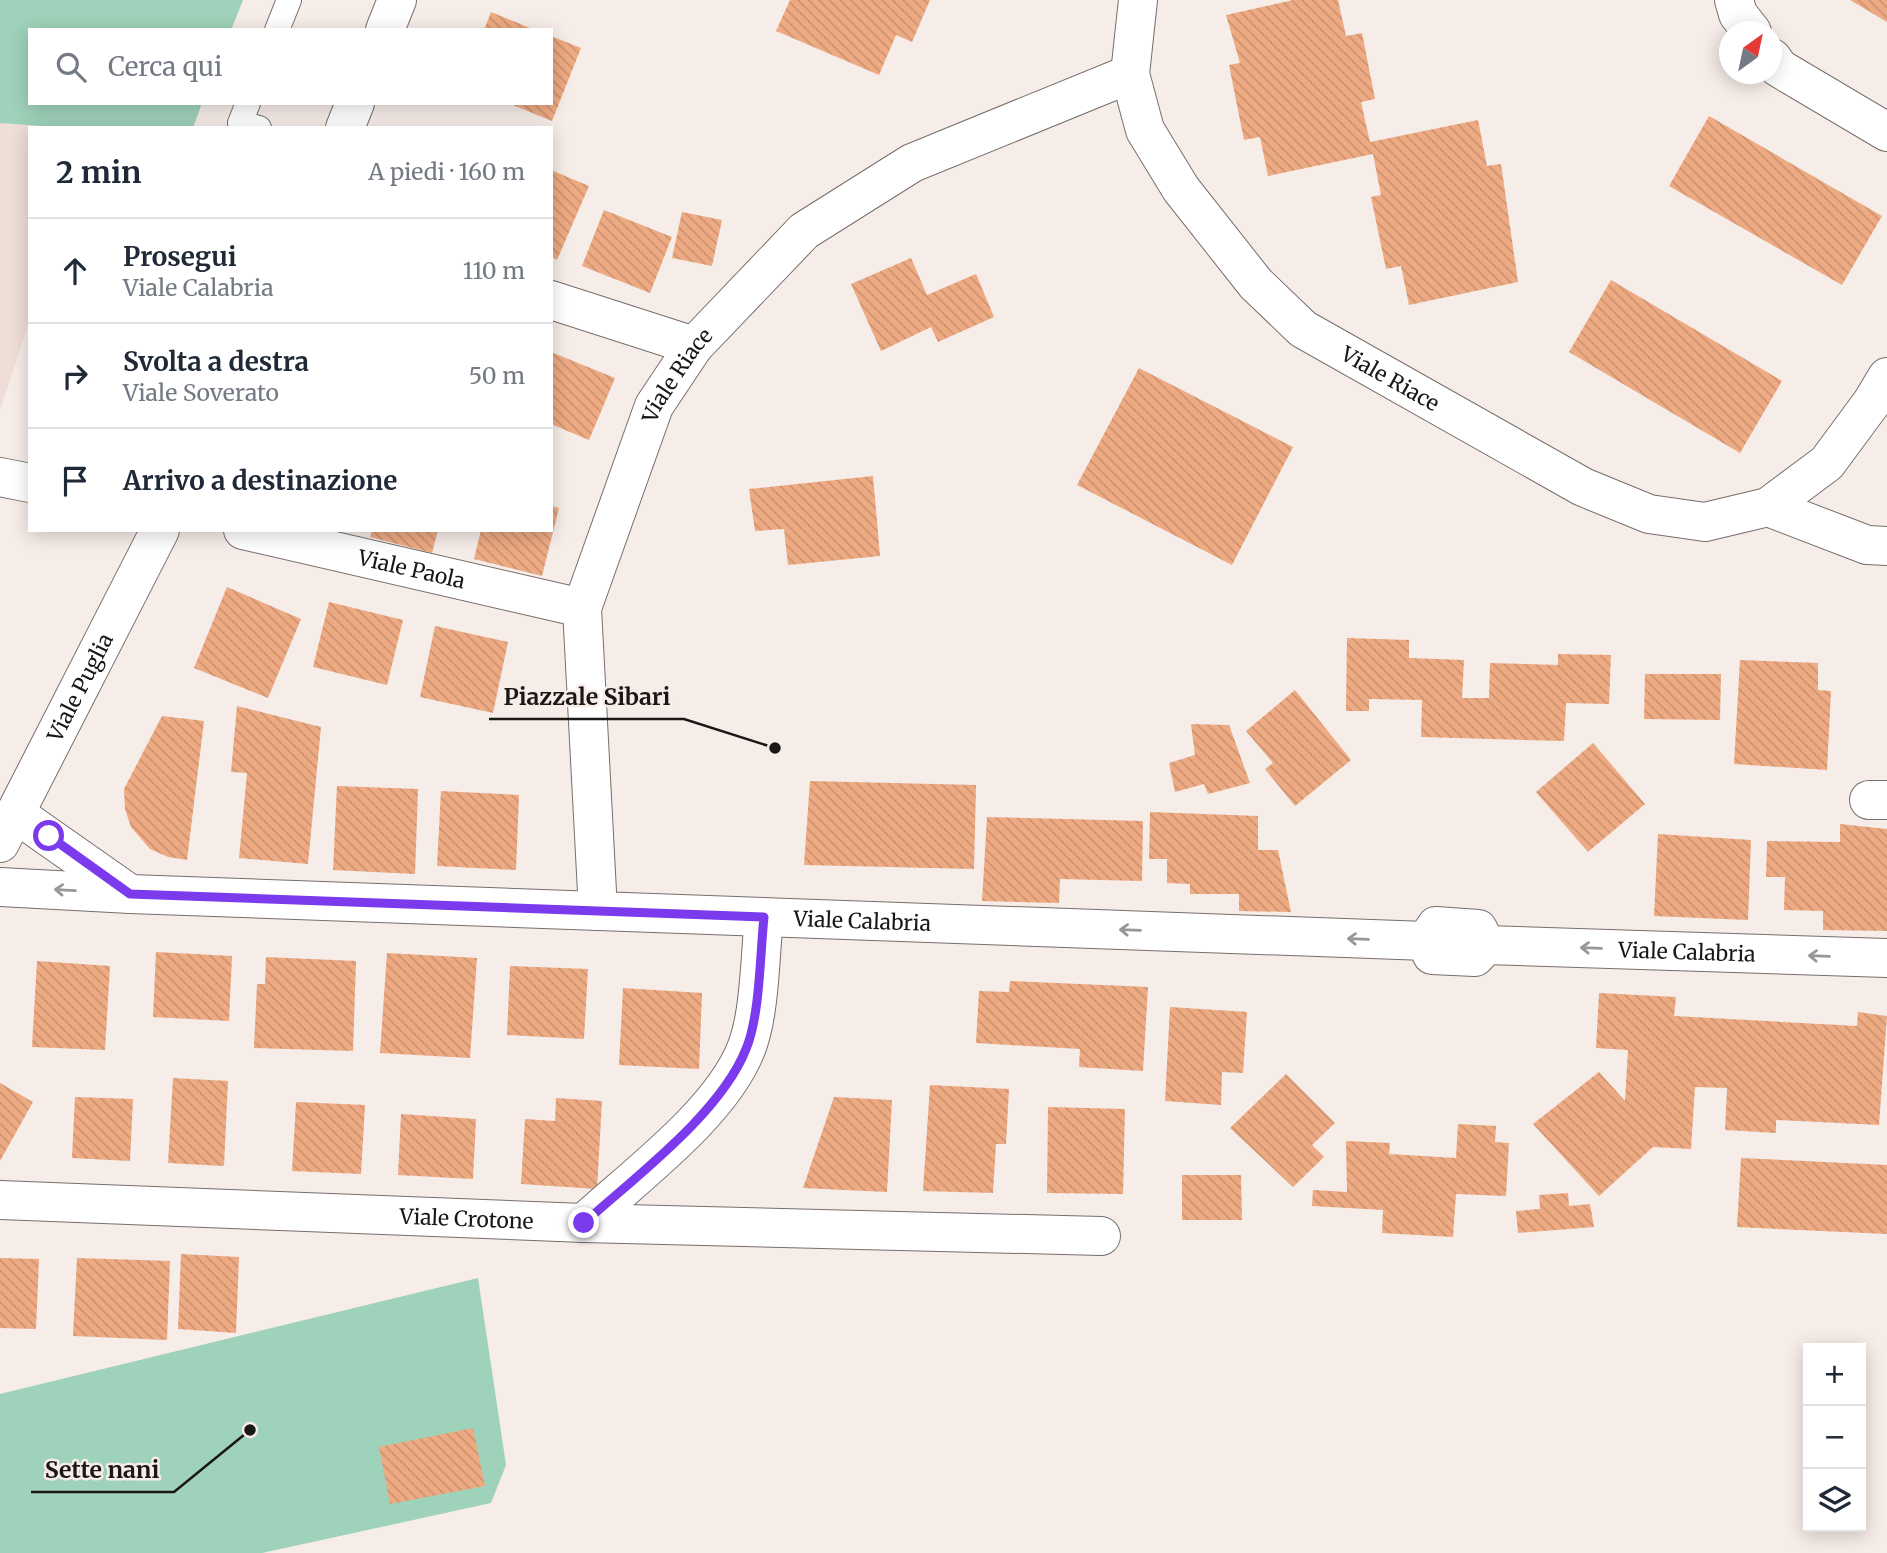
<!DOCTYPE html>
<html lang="it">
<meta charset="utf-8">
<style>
body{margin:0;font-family:Merriweather,serif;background:#f6f6f7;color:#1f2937}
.controls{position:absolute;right:21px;bottom:21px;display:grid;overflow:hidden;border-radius:0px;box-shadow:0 4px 18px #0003}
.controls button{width:63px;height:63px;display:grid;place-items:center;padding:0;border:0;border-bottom:2px solid #e0e1e3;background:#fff;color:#1f2937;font:35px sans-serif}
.compass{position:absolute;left:1719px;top:21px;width:63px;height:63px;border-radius:50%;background:#fff;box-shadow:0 4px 18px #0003;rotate:33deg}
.stop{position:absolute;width:21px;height:21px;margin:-16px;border:5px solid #7c3aed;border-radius:50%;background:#fff}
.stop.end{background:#7c3aed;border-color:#fff;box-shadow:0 2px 7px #0008}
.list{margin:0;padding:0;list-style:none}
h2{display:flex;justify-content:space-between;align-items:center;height:91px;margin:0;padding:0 28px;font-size:30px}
h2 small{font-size:23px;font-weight:400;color:#747a83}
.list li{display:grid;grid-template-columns:46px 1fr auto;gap:21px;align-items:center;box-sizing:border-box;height:105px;padding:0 28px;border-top:2px solid #e0e1e3}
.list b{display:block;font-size:26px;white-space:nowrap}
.list p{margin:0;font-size:23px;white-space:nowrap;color:#747a83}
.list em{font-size:23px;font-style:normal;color:#747a83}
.icon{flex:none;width:38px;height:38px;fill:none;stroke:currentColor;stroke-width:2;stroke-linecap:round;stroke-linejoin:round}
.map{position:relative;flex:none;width:1887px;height:1553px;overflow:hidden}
.search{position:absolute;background:#fff;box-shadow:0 4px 18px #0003;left:28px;top:28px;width:525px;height:77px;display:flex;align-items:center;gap:18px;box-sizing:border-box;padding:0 24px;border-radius:0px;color:#747a83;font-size:26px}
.panel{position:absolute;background:#fff;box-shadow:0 4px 18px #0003;left:28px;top:126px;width:525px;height:406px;border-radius:0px}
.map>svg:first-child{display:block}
.built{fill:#efddd7}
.green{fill:#9fd2ba}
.building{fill:url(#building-back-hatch)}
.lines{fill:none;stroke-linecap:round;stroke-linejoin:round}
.service-casing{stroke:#776e6b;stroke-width:26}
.minor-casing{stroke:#776e6b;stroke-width:40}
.secondary-casing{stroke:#776e6b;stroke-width:40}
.service{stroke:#fff;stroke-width:24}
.minor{stroke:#fff;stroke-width:38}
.secondary{stroke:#fff;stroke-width:38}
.oneway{stroke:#989796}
.route{stroke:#7c3aed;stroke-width:9}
.labels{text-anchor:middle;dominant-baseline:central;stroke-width:5;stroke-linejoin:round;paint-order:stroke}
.street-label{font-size:21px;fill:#1a1716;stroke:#f6ece8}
.leader{fill:none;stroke:#1a1716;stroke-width:2.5}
.callout-dot{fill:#1a1716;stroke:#f6ece8;stroke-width:2.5}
.callout-label{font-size:23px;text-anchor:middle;font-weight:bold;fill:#1a1716;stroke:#f6ece8;stroke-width:5;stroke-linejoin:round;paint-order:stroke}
</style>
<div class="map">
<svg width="1887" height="1553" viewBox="0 0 1887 1553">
<defs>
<pattern id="building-back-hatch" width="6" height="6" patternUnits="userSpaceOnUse" patternTransform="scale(1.75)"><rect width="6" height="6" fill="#eeab83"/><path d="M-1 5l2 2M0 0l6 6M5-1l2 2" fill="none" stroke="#cc9270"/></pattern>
</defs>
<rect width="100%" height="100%" fill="#f6ece8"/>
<!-- built -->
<path class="built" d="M 0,123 L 68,128 L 30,128 L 30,319 L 0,411 Z"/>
<!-- green -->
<path class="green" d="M 0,0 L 243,0 L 231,30 L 30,30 L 30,103 L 202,103 L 193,128 L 68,128 L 0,123 Z
M 478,1278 L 506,1465 L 491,1503 L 262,1553 L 0,1553 L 0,1394 Z"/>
<!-- building -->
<path class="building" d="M 790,0 L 930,0 L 912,42 L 896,35 L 879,75 L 776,31 Z
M 1293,0 L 1338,0 L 1346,36 L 1362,33 L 1375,99 L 1361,102 L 1370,142 L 1478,120 L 1487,166 L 1501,164 L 1518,282 L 1409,305 L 1401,266 L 1386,269 L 1371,197 L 1381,195 L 1373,154 L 1268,176 L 1260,137 L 1244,140 L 1229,65 L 1240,63 L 1226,15 Z
M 1850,0 L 1887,0 L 1887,22 Z
M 491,12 L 535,30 L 484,30 Z
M 551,36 L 581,48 L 552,121 L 508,103 L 551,103 Z
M 1709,116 L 1882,216 L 1842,285 L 1669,186 Z
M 551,170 L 589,186 L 557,260 L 551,257 Z
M 604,210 L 672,237 L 650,293 L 582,266 Z
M 682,212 L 722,220 L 712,266 L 672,258 Z
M 911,258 L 927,295 L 976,274 L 994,317 L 938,342 L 931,327 L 881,351 L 851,284 Z
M 1611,280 L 1782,381 L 1740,453 L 1569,352 Z
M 551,352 L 615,378 L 589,440 L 551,424 Z
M 1139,368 L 1293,447 L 1232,565 L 1077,485 Z
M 873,476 L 880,556 L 788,565 L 784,529 L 755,531 L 749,489 Z
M 551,506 L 559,508 L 542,576 L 474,559 L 481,530 L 551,530 Z
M 372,530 L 438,530 L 432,553 L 370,537 Z
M 227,587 L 301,619 L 268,698 L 194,668 Z
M 329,602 L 403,620 L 387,685 L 313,667 Z
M 435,626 L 508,642 L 493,713 L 420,697 Z
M 1347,638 L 1409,640 L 1409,658 L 1464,660 L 1462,698 L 1489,698 L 1490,663 L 1558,665 L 1558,654 L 1611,655 L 1609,704 L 1566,703 L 1564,741 L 1421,737 L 1422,700 L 1369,699 L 1369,711 L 1346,711 Z
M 1740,660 L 1818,663 L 1818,690 L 1831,691 L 1827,770 L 1734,764 Z
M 1645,674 L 1721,674 L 1720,720 L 1644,719 Z
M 1295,690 L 1351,760 L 1295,806 L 1265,769 L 1273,763 L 1246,731 Z
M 237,706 L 321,727 L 308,864 L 239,858 L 247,773 L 231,772 Z
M 162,716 L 204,721 L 187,860 L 168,857 L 150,849 L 131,827 L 125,809 L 124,789 Z
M 1191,724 L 1229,725 L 1250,783 L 1208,794 L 1204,784 L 1175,792 L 1169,763 L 1195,755 Z
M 1593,743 L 1645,804 L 1588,852 L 1536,792 Z
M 810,781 L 976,785 L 974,869 L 804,865 Z
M 337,786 L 418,789 L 415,874 L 333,870 Z
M 441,791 L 519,795 L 516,870 L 437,866 Z
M 1150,812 L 1258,816 L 1258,850 L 1278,850 L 1291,912 L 1239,911 L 1239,894 L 1190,894 L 1190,884 L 1167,883 L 1167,859 L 1149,859 Z
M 987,817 L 1143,821 L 1142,881 L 1060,879 L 1059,903 L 982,901 Z
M 1840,824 L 1887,829 L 1887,931 L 1823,930 L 1823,911 L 1784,910 L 1785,877 L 1766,877 L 1767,841 L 1840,842 Z
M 1658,834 L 1751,840 L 1748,920 L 1654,916 Z
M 156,952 L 232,956 L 229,1021 L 153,1017 Z
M 387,953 L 477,958 L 470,1058 L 380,1053 Z
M 266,957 L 356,961 L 353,1051 L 254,1048 L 257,984 L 265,984 Z
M 37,961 L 110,966 L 105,1050 L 32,1047 Z
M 510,966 L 588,969 L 584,1039 L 507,1035 Z
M 1010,981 L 1148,987 L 1143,1071 L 1079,1067 L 1080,1049 L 976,1043 L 979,991 L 1009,992 Z
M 623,988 L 702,993 L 699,1069 L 619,1065 Z
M 1599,993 L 1676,997 L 1674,1016 L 1857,1026 L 1858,1012 L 1887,1016 L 1879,1125 L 1776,1120 L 1776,1133 L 1725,1130 L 1727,1088 L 1695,1087 L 1691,1149 L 1653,1147 L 1599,1196 L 1533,1124 L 1599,1072 L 1625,1101 L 1628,1050 L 1596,1048 Z
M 1170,1007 L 1247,1012 L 1243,1073 L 1222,1072 L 1221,1105 L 1165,1101 Z
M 1286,1074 L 1335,1123 L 1312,1145 L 1324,1157 L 1293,1187 L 1230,1128 Z
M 173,1078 L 228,1081 L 224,1166 L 168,1163 Z
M 0,1083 L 33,1102 L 0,1161 Z
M 930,1085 L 1009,1089 L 1006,1144 L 996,1144 L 993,1193 L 923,1191 Z
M 75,1097 L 133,1099 L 130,1161 L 72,1158 Z
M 834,1097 L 892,1100 L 887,1192 L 803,1188 Z
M 556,1098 L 602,1101 L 597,1189 L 521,1184 L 525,1119 L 555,1121 Z
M 296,1102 L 365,1105 L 361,1174 L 292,1171 Z
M 1048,1107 L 1125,1109 L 1123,1194 L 1047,1193 Z
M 401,1114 L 476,1119 L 473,1179 L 398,1175 Z
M 1458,1124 L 1496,1126 L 1495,1142 L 1509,1143 L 1506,1196 L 1456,1194 L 1453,1237 L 1382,1233 L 1383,1210 L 1312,1206 L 1313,1190 L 1347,1192 L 1346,1141 L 1390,1143 L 1389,1154 L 1456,1158 Z
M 1741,1158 L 1887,1165 L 1887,1234 L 1737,1227 Z
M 1182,1175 L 1241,1175 L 1242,1220 L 1182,1220 Z
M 1568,1193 L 1569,1206 L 1590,1204 L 1594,1227 L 1518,1233 L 1516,1211 L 1540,1209 L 1539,1195 Z
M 181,1254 L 239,1257 L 236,1333 L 178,1329 Z
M 0,1258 L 39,1259 L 36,1329 L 0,1328 Z
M 77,1258 L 170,1261 L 167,1340 L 73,1336 Z
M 473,1428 L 485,1486 L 390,1504 L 379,1447 Z"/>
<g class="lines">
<!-- service casing -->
<g class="service-casing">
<path id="service" d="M 277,30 L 289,0
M 248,103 L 240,123 L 259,128"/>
</g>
<!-- minor casing -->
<g class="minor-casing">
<g id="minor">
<path id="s1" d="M 1138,0 L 1130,74 L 1145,130 L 1181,189 L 1256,284 L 1303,329 L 1583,487 L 1649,514 L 1705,522 L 1768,507 L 1827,463 L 1872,402 L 1887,377"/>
<path d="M 1734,0 L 1738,14 L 1752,32"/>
<path d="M 1772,58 L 1779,68 L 1887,132"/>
<path d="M 551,300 L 694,346"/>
<path d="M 0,477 L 30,483"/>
<path d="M 1768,507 L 1867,545 L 1887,546"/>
<path id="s2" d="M 243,530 L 582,608"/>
<path d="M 1869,800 L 1887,800"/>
<path id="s3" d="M 16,814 L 130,894 L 1426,941"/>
<path d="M 0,887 L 130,894"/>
<path id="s4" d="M 598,911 L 582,608 L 654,406 L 694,346 L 804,231 L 912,163 L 1130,74"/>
<path d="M 1436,926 L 1478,929 L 1486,945 L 1475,957 L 1432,955 L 1426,941 Z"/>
<path id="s5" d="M 1486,945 L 1887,958"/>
<path id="s6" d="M 0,1200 L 584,1223 L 1101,1236"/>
<path d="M 584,1223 C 635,1176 721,1113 746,1049 C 760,1015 760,955 764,917"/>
</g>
</g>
<!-- secondary casing -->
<g class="secondary-casing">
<g id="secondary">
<path d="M 385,30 L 397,0"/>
<path d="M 345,128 L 355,103"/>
<path id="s7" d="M 0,843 L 160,530"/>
</g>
</g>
<!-- service -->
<use href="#service" class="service"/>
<!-- minor -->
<use href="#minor" class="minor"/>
<!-- secondary -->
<use href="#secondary" class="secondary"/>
</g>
<!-- one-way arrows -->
<defs><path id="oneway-shaft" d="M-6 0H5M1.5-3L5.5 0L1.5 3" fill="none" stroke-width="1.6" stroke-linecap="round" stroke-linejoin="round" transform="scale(1.75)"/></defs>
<g class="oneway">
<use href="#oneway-shaft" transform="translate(65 890) rotate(-177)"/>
<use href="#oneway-shaft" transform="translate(1130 930) rotate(-178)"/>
<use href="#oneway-shaft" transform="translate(1358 939) rotate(-178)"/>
<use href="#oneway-shaft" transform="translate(1591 948) rotate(-178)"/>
<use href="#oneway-shaft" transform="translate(1819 956) rotate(-178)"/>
</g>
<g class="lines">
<!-- route -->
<path class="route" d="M 49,836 L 130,894 L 764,917 C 760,954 760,1016 746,1049 C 721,1113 635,1177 584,1223"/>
</g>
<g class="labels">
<!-- street labels -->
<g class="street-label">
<text stroke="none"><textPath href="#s4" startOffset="556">Viale Riace</textPath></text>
<text stroke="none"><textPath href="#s1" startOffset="488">Viale Riace</textPath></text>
<text stroke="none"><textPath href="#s2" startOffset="173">Viale Paola</textPath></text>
<text stroke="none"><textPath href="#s7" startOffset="175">Viale Puglia</textPath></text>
<text stroke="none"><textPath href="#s3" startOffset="872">Viale Calabria</textPath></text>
<text stroke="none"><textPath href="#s5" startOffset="201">Viale Calabria</textPath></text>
<text stroke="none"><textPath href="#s6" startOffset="467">Viale Crotone</textPath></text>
</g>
</g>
<!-- callouts -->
<path class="leader" d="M775 748L684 719H489M250 1430L174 1492H31"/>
<g class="callout-dot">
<circle cx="775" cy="748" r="7"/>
<circle cx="250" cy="1430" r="7"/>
</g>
<g class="callout-label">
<text x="587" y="705">Piazzale Sibari</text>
<text x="102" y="1478">Sette nani</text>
</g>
</svg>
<div class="controls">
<button>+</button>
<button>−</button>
<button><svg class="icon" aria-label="layers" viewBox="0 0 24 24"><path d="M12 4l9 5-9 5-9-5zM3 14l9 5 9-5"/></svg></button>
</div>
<svg class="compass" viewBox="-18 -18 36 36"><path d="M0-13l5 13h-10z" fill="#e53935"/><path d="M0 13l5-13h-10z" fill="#747a83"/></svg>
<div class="stop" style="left:49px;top:836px"></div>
<div class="stop end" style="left:584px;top:1223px"></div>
<div class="search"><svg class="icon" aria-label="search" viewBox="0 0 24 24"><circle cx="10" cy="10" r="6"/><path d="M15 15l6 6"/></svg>Cerca qui</div>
<section class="panel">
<h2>2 min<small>A piedi · 160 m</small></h2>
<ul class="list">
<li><svg class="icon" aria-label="ahead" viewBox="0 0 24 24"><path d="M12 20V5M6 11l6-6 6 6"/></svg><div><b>Prosegui</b><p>Viale Calabria</p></div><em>110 m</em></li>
<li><svg class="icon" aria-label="right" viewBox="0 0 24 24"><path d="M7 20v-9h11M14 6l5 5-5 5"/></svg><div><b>Svolta a destra</b><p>Viale Soverato</p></div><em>50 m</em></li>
<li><svg class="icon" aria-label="arrive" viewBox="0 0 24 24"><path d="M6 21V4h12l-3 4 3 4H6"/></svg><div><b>Arrivo a destinazione</b></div></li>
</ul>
</section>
</div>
